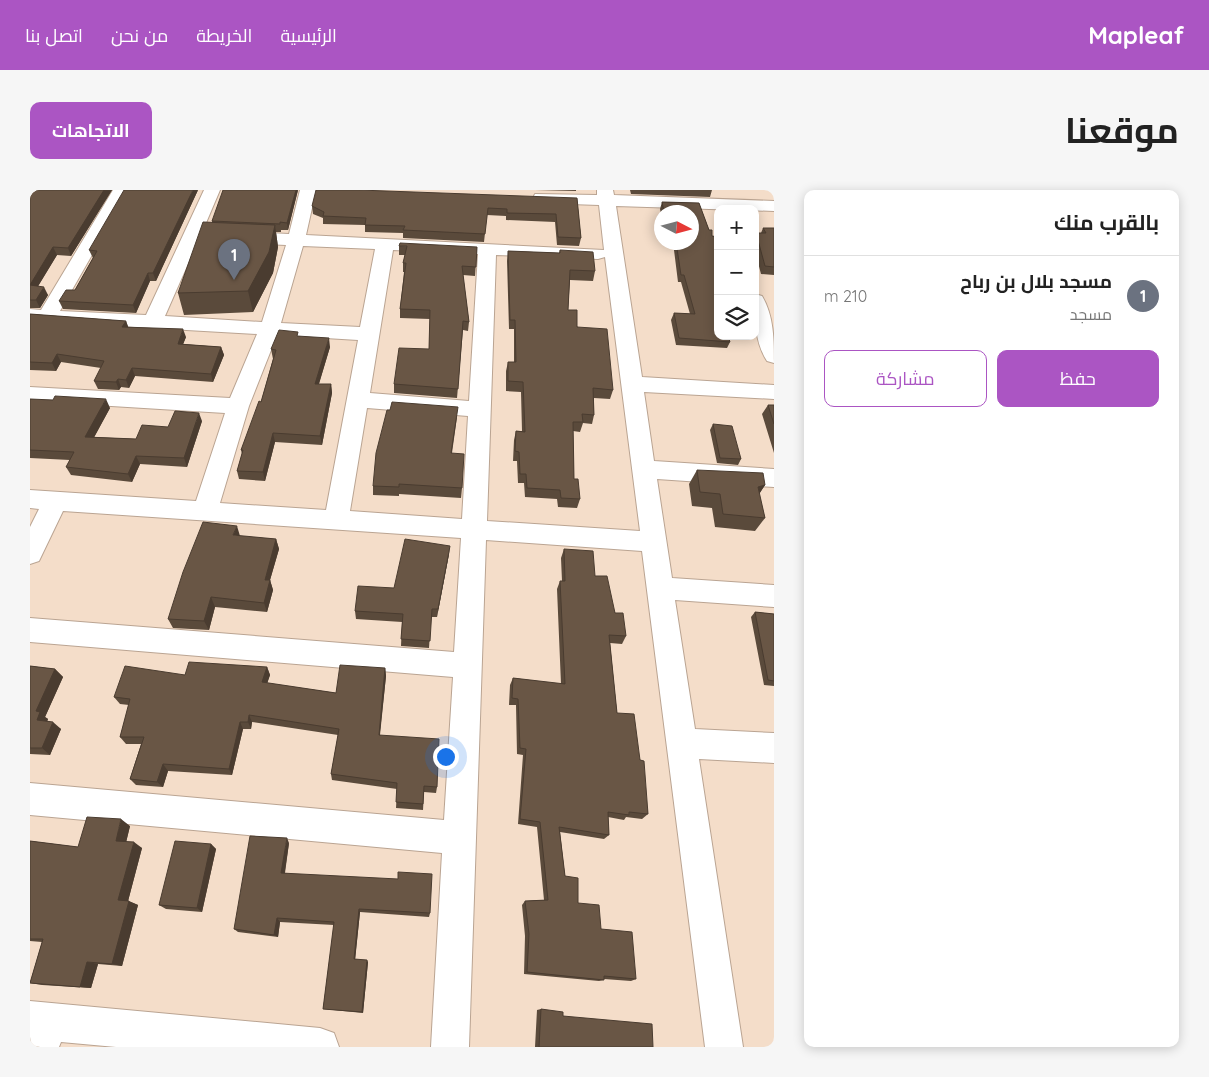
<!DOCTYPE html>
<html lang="ar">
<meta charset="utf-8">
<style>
body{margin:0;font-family:Quicksand,Cairo,sans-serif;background:#f6f6f6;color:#222;direction:rtl}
.controls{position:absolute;right:15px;top:15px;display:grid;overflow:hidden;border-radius:10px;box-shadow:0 2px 12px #0003}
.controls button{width:45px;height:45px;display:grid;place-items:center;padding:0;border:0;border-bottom:1px solid #e0e0e0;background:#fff;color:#222;font:25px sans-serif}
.compass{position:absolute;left:624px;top:15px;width:45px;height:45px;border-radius:50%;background:#fff;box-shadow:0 2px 12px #0003;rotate:96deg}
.you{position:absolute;left:415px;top:566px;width:18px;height:18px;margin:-12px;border:4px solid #fff;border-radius:50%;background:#1a73e8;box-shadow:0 0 0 8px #1a73e833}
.badge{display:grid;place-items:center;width:32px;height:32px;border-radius:50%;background:#ab55c3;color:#fff;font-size:16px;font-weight:700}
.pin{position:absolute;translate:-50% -41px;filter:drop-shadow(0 1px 2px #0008)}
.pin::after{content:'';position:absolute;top:26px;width:18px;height:15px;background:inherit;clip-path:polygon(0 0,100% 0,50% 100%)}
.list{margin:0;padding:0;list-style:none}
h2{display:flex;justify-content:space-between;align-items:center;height:65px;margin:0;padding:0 20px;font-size:21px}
h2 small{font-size:16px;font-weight:400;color:#767676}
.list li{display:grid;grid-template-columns:32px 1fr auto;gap:15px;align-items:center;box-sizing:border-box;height:80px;padding:0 20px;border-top:1px solid #e0e0e0}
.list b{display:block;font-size:19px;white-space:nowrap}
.list p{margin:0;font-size:16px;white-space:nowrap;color:#767676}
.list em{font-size:16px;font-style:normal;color:#767676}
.actions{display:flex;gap:10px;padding:15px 20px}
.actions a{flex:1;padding:11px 0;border:1px solid #ab55c3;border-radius:10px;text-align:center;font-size:18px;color:#ab55c3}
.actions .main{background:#ab55c3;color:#fff}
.icon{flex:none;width:28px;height:28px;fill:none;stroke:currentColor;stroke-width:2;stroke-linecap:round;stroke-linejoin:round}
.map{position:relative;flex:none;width:744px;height:857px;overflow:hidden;direction:ltr;border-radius:10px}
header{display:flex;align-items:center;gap:30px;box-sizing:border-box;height:70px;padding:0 25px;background:#ab55c3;color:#fff}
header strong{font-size:24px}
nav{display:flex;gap:28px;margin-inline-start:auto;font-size:18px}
.intro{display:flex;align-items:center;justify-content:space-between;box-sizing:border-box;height:120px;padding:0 30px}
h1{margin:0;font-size:35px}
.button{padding:12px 22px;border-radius:10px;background:#ab55c3;color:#fff;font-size:18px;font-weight:700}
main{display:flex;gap:30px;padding:0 30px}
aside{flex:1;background:#fff;border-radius:10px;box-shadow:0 2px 12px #0003}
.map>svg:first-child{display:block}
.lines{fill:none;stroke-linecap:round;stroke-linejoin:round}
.minor-casing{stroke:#baa492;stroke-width:2}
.minor{fill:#fff;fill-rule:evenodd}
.wall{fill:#5a4a3b}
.shaded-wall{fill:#4a3c30}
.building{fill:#695645;stroke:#4a3c30}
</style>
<header>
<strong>Mapleaf</strong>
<nav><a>الرئيسية</a><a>الخريطة</a><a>من نحن</a><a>اتصل بنا</a></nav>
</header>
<div class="intro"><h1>موقعنا</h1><a class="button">الاتجاهات</a></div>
<main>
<aside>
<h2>بالقرب منك<small></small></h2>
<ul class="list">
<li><span class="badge" style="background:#6b7280">1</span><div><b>مسجد بلال بن رباح</b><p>مسجد</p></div><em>210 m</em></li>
</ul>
<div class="actions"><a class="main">حفظ</a><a>مشاركة</a></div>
</aside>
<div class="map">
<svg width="744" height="857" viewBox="0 0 744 857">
<rect width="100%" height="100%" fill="#f4ddc9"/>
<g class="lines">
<!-- minor casing -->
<g class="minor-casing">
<path id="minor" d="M 83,0 L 99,0 L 30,121 L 116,125 L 174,0 L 190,0 L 173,40 L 259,44 L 270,0 L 286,0 L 276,45 L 574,60 L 569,15 L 511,13 L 505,12 L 503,8 L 505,4 L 567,5 L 567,0 L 583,0 L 584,5 L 744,11 L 744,21 L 586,16 L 612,187 L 744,195 L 744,209 L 614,202 L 624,271 L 744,279 L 744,297 L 627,289 L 642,388 L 744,395 L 744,417 L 645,410 L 665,539 L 744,543 L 744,573 L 669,569 L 713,857 L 675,857 L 612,361 L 456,350 L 439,857 L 401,857 L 412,663 L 0,625 L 0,593 L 414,630 L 423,487 L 0,452 L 0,428 L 424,462 L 431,348 L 33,321 L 9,371 L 0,374 L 0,337 L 9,319 L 0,318 L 0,300 L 166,311 L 195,223 L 0,211 L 0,197 L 200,208 L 227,144 L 0,131 L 0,119 L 11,120 ZM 168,51 L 256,55 L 232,132 L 135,126 ZM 273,56 L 345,59 L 330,137 L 251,133 ZM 363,60 L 448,64 L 439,211 L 340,203 ZM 466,65 L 568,69 L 575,67 L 610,341 L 457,331 ZM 247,145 L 328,150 L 296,320 L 190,313 L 219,216 ZM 337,218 L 438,226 L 432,329 L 320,321 Z
M 725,104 L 732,106 C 744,126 744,150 744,173 L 737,171 C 724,151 725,127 725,104 Z
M 0,811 L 290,838 L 304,843 L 309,857 L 86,857 L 31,852 L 29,857 L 0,857 Z"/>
</g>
<!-- minor -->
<use href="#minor" class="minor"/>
</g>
<!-- wall -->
<path class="wall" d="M 0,0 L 82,0 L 41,66 L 27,65 L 8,96 L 18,105 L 10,118 L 0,118 Z
M 168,0 L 126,91 L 120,91 L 106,123 L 33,119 L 29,111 L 45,100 L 63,68 L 59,60 Z
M 268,0 L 258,40 L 251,40 L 251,42 L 246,42 L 248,57 L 243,83 L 223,122 L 154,125 L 148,103 L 182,32 L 182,31 Z
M 505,0 L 546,0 L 546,1 Z
M 600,0 L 682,0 L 680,7 L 601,4 Z
M 741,0 L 744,0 L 744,6 Z
M 547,8 L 551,48 L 549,56 L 527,55 L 525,32 L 476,30 L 476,26 L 457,25 L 454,52 L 373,48 L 373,43 L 335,42 L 335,35 L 293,34 L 293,28 L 283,24 L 282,16 Z
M 632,12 L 669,13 L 679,40 L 682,40 L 682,46 L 688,47 L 688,146 L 698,146 L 700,152 L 697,158 L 646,155 L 641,130 L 644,123 L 660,124 L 651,92 L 648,92 L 643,52 L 662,52 L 662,22 L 632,22 L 632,28 L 630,19 Z
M 733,38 L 744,38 L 744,85 L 731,84 L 725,61 L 725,45 L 726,43 L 731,43 Z
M 369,56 L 447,57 L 445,86 L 433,85 L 439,132 L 438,141 L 433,140 L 427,208 L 364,203 L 364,194 L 399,159 L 400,129 L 370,128 L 370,119 L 374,82 L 373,82 L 373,73 L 375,65 L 369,65 Z
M 530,60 L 565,81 L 563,91 L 540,90 L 538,120 L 583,200 L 580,209 L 564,208 L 564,225 L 562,234 L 553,233 L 550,242 L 543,241 L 544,289 L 550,309 L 547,318 L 528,317 L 527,309 L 495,307 L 494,293 L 488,293 L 487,271 L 483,271 L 484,250 L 486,241 L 492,241 L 491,202 L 476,201 L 476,181 L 478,172 L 484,172 L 484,139 L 479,139 L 477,71 L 478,61 L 529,63 Z
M 0,124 L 96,131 L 98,137 L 156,147 L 153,154 L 191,157 L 194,165 L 183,192 L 105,186 L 99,198 L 91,197 L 89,200 L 68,199 L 64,191 L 71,178 L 31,172 L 26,181 L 0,180 Z
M 269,146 L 300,157 L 289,194 L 301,194 L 302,203 L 292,255 L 245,252 L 235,291 L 209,289 L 207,281 L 212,264 L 211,260 L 231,212 L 243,169 L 241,159 Z
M 0,209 L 80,218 L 64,247 L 106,249 L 138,237 L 172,231 L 157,277 L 110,274 L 102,292 L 41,285 L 36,277 L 40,270 L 0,268 Z
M 738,215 L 744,215 L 744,263 L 732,224 Z
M 427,227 L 422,263 L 432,298 L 431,308 L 369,304 L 369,306 L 343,305 L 343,296 Z
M 683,234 L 711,269 L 708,275 L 687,273 L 680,240 Z
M 667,280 L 735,295 L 729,304 L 735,328 L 725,341 L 685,337 L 682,318 L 662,316 L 659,294 Z
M 210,346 L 246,349 L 249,359 L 240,390 L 243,400 L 237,422 L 185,417 L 179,440 L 143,438 L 138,429 Z
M 534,359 L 565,386 L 585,423 L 596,446 L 592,454 L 580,453 L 587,523 L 610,570 L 618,624 L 612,629 L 596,627 L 594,630 L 578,627 L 579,645 L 574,649 L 530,642 L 535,686 L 548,713 L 571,739 L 606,789 L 601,791 L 574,789 L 574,790 L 569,791 L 494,784 L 495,746 L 492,715 L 495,711 L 514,710 L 507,637 L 488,634 L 493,565 L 487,564 L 486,515 L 479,515 L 480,495 L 483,488 L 531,494 L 527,399 L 530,391 L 532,391 L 531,368 Z
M 419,364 L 407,427 L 401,427 L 399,458 L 371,456 L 372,432 L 326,429 L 325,421 L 364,398 Z
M 725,422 L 744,424 L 744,496 L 734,495 L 721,427 Z
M 0,476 L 25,479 L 33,487 L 15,527 L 18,529 L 17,531 L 31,539 L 20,565 L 0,564 Z
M 237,477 L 240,485 L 237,493 L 306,503 L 355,478 L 356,486 L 350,545 L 407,597 L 406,603 L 394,602 L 393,620 L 366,618 L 367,599 L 302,590 L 301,584 L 308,545 L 222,532 L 221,539 L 213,539 L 202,585 L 138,581 L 133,597 L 106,595 L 100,589 L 111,554 L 96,554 L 90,547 L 99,515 L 90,514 L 84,507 L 155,485 Z
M 100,636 L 96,652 L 112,658 L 98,711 L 108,715 L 92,776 L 68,774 L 61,798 L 12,795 L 0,793 L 12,752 L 0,751 L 0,651 L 48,657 Z
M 259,653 L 255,683 L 400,723 L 399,727 L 330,722 L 325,769 L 338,772 L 333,823 L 293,819 L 304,735 L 250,732 L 248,747 L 208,742 L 204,739 Z
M 181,654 L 186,659 L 172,722 L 136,719 L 129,715 Z
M 511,819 L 533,826 L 623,857 L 505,857 L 507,820 Z"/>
<!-- shaded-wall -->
<path class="shaded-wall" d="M 74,0 L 82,0 L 41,66 L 38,58 Z
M 163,0 L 168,0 L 126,91 L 123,83 Z
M 266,0 L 268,0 L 258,40 L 257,33 Z
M 245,35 L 248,57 L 243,83 L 223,122 L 218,101 Z
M 23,57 L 27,65 L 4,103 L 0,95 Z
M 118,83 L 120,91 L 106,123 L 103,115 Z
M 14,97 L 18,105 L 10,118 L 6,110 Z
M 96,131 L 99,139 L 92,137 Z
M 153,139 L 156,147 L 150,162 L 148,154 Z
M 299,148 L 300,157 L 286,203 L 285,194 Z
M 191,157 L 194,165 L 183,192 L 181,184 Z
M 27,164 L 31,172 L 26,181 L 22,173 Z
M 102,178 L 105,186 L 99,198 L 96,190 Z
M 88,189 L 91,197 L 89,200 L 86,192 Z
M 301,194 L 302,203 L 292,255 L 290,246 Z
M 76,209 L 80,218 L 60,255 L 55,247 Z
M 169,223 L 172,231 L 157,277 L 154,268 Z
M 243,243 L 245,252 L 235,291 L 233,282 Z
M 106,266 L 110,274 L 102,292 L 98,284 Z
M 735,295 L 726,309 L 728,297 Z
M 207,336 L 210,346 L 203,345 Z
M 246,349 L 249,359 L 240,390 L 243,400 L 237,422 L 234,413 L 235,390 Z
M 420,356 L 419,364 L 407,427 L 408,419 Z
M 181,407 L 185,417 L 179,440 L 174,431 Z
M 237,477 L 240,485 L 235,500 L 232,492 Z
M 355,478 L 356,486 L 349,551 L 349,545 Z
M 25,479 L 33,487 L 15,527 L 18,529 L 15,538 L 7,530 L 6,521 Z
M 219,525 L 222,532 L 221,539 L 218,532 Z
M 23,532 L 31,539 L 20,565 L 12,558 Z
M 210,532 L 213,539 L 202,585 L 199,579 Z
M 133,574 L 138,581 L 133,597 L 127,592 Z
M 91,629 L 100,636 L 95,657 L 86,651 Z
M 257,648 L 259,653 L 254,687 L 251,683 Z
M 104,652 L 112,658 L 97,715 L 88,710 Z
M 181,654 L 186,659 L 172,722 L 167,718 Z
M 99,711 L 108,715 L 92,776 L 82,774 Z
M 329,719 L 330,722 L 325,771 L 324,769 Z
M 247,728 L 250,732 L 248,747 L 244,745 Z
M 337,770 L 338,772 L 333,823 L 332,822 Z
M 57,772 L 68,774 L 61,798 L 50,797 Z"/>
<!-- building -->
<path class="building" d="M 0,0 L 74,0 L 38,58 L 23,57 L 0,95 L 14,97 L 6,110 L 0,110 Z
M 94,0 L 163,0 L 123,83 L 118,83 L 103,115 L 29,111 L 36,100 L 45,100 L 67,61 L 59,60 Z
M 193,0 L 266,0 L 257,33 L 250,32 L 250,34 L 182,31 Z
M 286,0 L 329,0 L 547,8 L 551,48 L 528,47 L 526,24 L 477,23 L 477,19 L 458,18 L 455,44 L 373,40 L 375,36 L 335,35 L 336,28 L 293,26 L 294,22 L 282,16 Z
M 632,12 L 669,13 L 679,40 L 682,40 L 682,46 L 688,47 L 688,146 L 698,146 L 700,152 L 649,148 L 644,123 L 665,124 L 654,85 L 651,85 L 646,52 L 662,52 L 662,22 L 634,22 Z
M 173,32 L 245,35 L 239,62 L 218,101 L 148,103 Z
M 733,38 L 744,38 L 744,77 L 735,76 L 726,43 L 736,43 Z
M 370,53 L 447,57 L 446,77 L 432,76 L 439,132 L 433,131 L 428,199 L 364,194 L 369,158 L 399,159 L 400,120 L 370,119 L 376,73 L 373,73 L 377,56 L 369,56 Z
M 530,60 L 563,62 L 565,81 L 540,80 L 538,120 L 547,120 L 547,137 L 577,139 L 583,200 L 563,198 L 564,225 L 552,224 L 553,232 L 543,232 L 544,289 L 548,289 L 550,309 L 531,308 L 530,300 L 497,298 L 496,284 L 490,284 L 489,262 L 485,261 L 486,241 L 495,242 L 493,192 L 478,191 L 478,172 L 486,172 L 485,130 L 480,130 L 478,61 L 530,63 Z
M 0,124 L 96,131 L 92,137 L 153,139 L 148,154 L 191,157 L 181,184 L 102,178 L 96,190 L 88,189 L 86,192 L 64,191 L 74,171 L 27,164 L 22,173 L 0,172 Z
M 249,140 L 268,142 L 267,146 L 299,148 L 285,194 L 301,194 L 290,246 L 243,243 L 233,282 L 207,281 L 213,260 L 211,260 L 229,211 L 231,212 L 246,160 L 241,159 Z
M 25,206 L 76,209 L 55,247 L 106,249 L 112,235 L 138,237 L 145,221 L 169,223 L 154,268 L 106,266 L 98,284 L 36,277 L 44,262 L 0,260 L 0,209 L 23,210 Z
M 362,212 L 428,217 L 421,263 L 434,264 L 432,298 L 369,294 L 369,297 L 343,296 L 346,263 L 357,220 L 360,220 Z
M 738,215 L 744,215 L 744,234 Z
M 683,234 L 702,236 L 711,269 L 690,268 Z
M 667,280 L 733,283 L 735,295 L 728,297 L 735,328 L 693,324 L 690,304 L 670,302 Z
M 173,332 L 207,336 L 203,345 L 246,349 L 235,390 L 240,390 L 234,413 L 181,407 L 174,431 L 138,429 L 153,382 Z
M 375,349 L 420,356 L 408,419 L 402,419 L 400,451 L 371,449 L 373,424 L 325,421 L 328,396 L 364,398 Z
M 534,359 L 563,361 L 565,386 L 577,386 L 585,423 L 593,423 L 596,446 L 579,445 L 587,523 L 604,524 L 610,570 L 614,571 L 618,624 L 599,622 L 599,625 L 578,622 L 579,645 L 529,637 L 535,686 L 548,688 L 548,713 L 569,715 L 571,739 L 602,742 L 606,789 L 574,786 L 574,790 L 497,782 L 499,744 L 495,711 L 518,710 L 510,632 L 490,629 L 496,559 L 490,558 L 488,509 L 482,508 L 483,488 L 535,494 L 530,391 L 535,391 Z
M 725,422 L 744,424 L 744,491 L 738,490 Z
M 159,472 L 237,477 L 232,492 L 306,503 L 310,475 L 355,478 L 349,545 L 409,549 L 407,597 L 394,596 L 393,614 L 366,612 L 367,593 L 301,584 L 309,539 L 219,525 L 218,532 L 210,532 L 199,579 L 133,574 L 127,592 L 100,589 L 114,547 L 90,547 L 100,509 L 84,507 L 95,476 L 155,485 Z
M 0,476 L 25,479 L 6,521 L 10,522 L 7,530 L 23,532 L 12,558 L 0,558 Z
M 57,627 L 91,629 L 86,651 L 104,652 L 88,710 L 99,711 L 82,774 L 57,772 L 50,797 L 0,793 L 13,749 L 0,749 L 0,651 L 48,657 Z
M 220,646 L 257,648 L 251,683 L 368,689 L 368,682 L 402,684 L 400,723 L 329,719 L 324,769 L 337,770 L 332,822 L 293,819 L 304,732 L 247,728 L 244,745 L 204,739 Z
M 145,651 L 181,654 L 167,718 L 129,715 Z
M 511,819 L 533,822 L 533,826 L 622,834 L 623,857 L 509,857 Z"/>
</svg>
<div class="controls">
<button>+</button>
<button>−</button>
<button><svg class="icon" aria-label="layers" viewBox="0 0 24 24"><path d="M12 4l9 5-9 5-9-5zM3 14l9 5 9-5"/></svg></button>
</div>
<svg class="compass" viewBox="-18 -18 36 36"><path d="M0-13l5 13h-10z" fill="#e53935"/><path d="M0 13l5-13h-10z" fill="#767676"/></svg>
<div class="you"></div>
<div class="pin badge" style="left:204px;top:90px;background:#6b7280">1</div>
</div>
</main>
